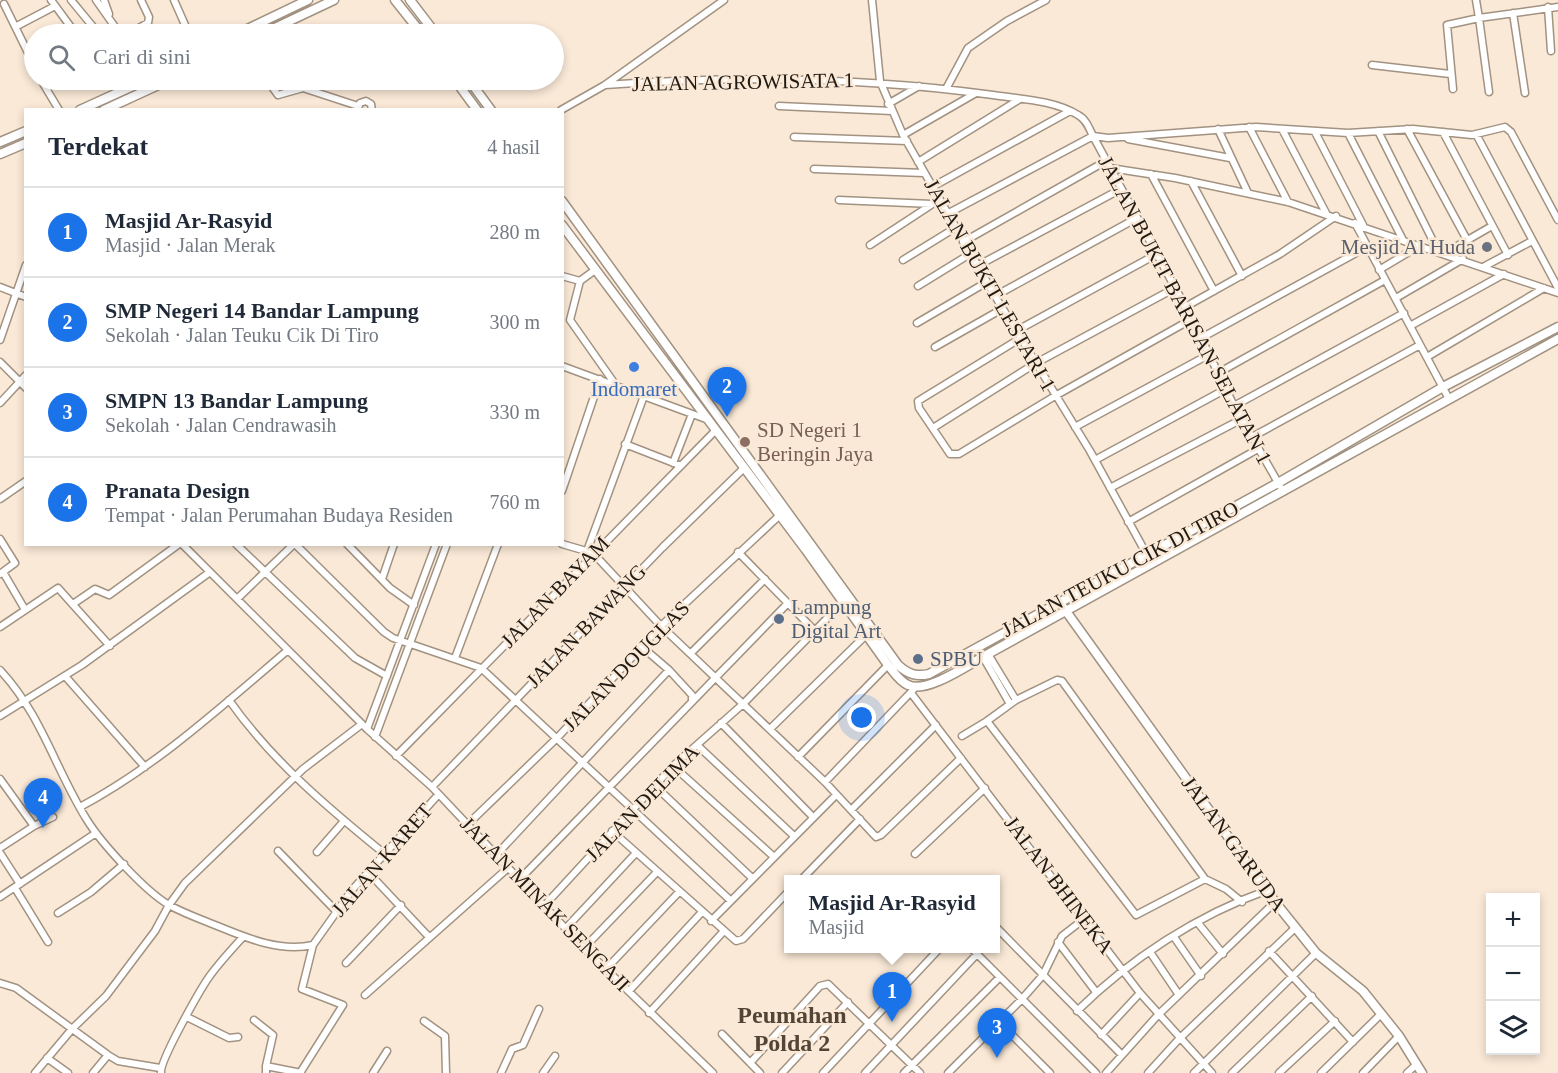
<!DOCTYPE html>
<html lang="id">
<meta charset="utf-8">
<style>
body{margin:0;font-family:"Times New Roman",serif;background:#f2f2f3;color:#1f2937}
.controls{position:absolute;right:18px;bottom:18px;display:grid;overflow:hidden;border-radius:0px;box-shadow:0 3px 9px #0003}
.controls button{width:54px;height:54px;display:grid;place-items:center;padding:0;border:0;border-bottom:2px solid #e0e1e3;background:#fff;color:#1f2937;font:30px sans-serif}
.you{position:absolute;left:862px;top:718px;width:21px;height:21px;margin:-15px;border:4px solid #fff;border-radius:50%;background:#1a73e8;box-shadow:0 0 0 9px #1a73e833}
.badge{display:grid;place-items:center;width:39px;height:39px;border-radius:50%;background:#1a73e8;color:#fff;font-size:20px;font-weight:700}
.pin{position:absolute;translate:-50% -50px;filter:drop-shadow(0 2px 3px #0008)}
.pin::after{content:'';position:absolute;top:32px;width:21px;height:18px;background:inherit;clip-path:polygon(0 0,100% 0,50% 100%)}
.popup{position:absolute;left:784px;top:875px;width:216px;height:78px;box-sizing:border-box;display:grid;place-content:center;border-radius:0px;background:#fff;filter:drop-shadow(0 2px 4px #0005);font-size:20px;white-space:nowrap;color:#747a83}
.popup b{font-size:22px;color:#1f2937}
.popup::after{content:'';position:absolute;left:50%;top:100%;margin-left:-12px;border:12px solid transparent;border-top-color:#fff}
.list{margin:0;padding:0;list-style:none}
h2{display:flex;justify-content:space-between;align-items:center;height:78px;margin:0;padding:0 24px;font-size:26px}
h2 small{font-size:20px;font-weight:400;color:#747a83}
.list li{display:grid;grid-template-columns:39px 1fr auto;gap:18px;align-items:center;box-sizing:border-box;height:90px;padding:0 24px;border-top:2px solid #e0e1e3}
.list b{display:block;font-size:22px;white-space:nowrap}
.list p{margin:0;font-size:20px;white-space:nowrap;color:#747a83}
.list em{font-size:20px;font-style:normal;color:#747a83}
.icon{flex:none;width:33px;height:33px;fill:none;stroke:currentColor;stroke-width:2;stroke-linecap:round;stroke-linejoin:round}
.map{position:relative;flex:none;width:1558px;height:1073px;overflow:hidden}
.search{position:absolute;background:#fff;box-shadow:0 3px 9px #0003;left:24px;top:24px;width:540px;height:66px;display:flex;align-items:center;gap:15px;box-sizing:border-box;padding:0 21px;border-radius:33px;color:#747a83;font-size:22px}
.panel{position:absolute;background:#fff;box-shadow:0 3px 9px #0003;left:24px;top:108px;width:540px;height:438px;border-radius:0px}
.map>svg:first-child{display:block}
.lines{fill:none;stroke-linecap:round;stroke-linejoin:round}
.street-casing{stroke:#a29281;stroke-width:9}
.secondary-casing{stroke:#a29281;stroke-width:11}
.street{stroke:#fff;stroke-width:6}
.secondary{stroke:#fff;stroke-width:8}
.worship-dot{fill:#6b7280;stroke:#fae9d7;stroke-width:2}
.shop-dot{fill:#3f7fe0;stroke:#fae9d7;stroke-width:2}
.education-dot{fill:#8d6e63;stroke:#fae9d7;stroke-width:2}
.service-dot{fill:#5c6f8a;stroke:#fae9d7;stroke-width:2}
.labels{text-anchor:middle;dominant-baseline:central;stroke-width:5;stroke-linejoin:round;paint-order:stroke}
.street-label{font-size:21px;fill:#201a13;stroke:#fae9d7}
.worship-label{font-size:21px;fill:#5b616d;stroke:#fae9d7;text-anchor:end}
.shop-label{font-size:21px;fill:#366cbe;stroke:#fae9d7}
.education-label{font-size:21px;fill:#785e54;stroke:#fae9d7;text-anchor:start}
.service-label{font-size:21px;fill:#4e5e75;stroke:#fae9d7;text-anchor:start}
.quarter-label{font-size:24px;font-weight:bold;fill:#524535;stroke:#fae9d7}
</style>
<div class="map">
<svg width="1558" height="1073" viewBox="0 0 1558 1073">
<rect width="100%" height="100%" fill="#fae9d7"/>
<g class="lines">
<!-- street casing -->
<g class="street-casing">
<path id="street" d="M 51,0 L 76,34
M 71,0 L 99,34
M 96,0 L 120,34
M 104,0 L 109,14
M 174,0 L 189,34
M 872,0 L 880,81 L 903,135 L 995,296 L 1090,451 L 1147,555
M 1476,0 L 1479,18 L 1558,7
M 4,4 L 34,65
M 1548,7 L 1551,51
M 1513,13 L 1525,93
M 17,26 L 55,6
M 128,34 L 148,23 L 149,17 L 141,0
M 1372,65 L 1450,74
M 41,80 L 59,110
M 267,80 L 278,95 L 303,88 L 358,106
M 605,85 C 737,75 863,77 993,95 C 1020,99 1054,100 1078,115 C 1086,119 1089,128 1093,136 L 1108,138 L 1256,127 L 1348,133 L 1413,129 L 1472,135 L 1505,127 L 1511,132 L 1558,220
M 946,89 L 968,48 L 1007,21 L 1046,0
M 1453,89 L 1447,25 L 1479,18 L 1489,92
M 888,104 L 919,86
M 779,106 L 892,111
M 358,108 L 360,103 L 366,101 L 371,104 L 372,110
M 561,110 L 605,85 L 724,0
M 1249,127 L 1288,202
M 1218,129 L 1248,193
M 1282,129 L 1326,213
M 1407,129 L 1467,240
M 1378,131 L 1438,251
M 1315,132 L 1363,225
M 1443,132 L 1508,255
M 1348,133 L 1403,240
M 1476,134 L 1558,288
M 903,135 L 976,93
M 794,137 L 907,141
M 1128,139 L 1230,158
M 918,162 L 1020,99
M 1110,168 L 1175,178 L 1288,202 L 1558,293
M 814,169 L 924,173
M 1151,174 L 1214,291
M 1191,181 L 1242,276
M 932,187 L 1070,111
M 839,200 L 932,204
M 947,214 L 1093,136 L 1192,319 L 1234,406 L 1280,486
M 1355,223 L 1449,399
M 963,242 L 1106,161
M 870,245 L 931,205
M 1445,253 L 1492,226
M 903,260 L 955,228
M 977,266 L 1121,189
M 1485,266 L 1532,241
M 1379,270 L 1419,246
M 562,276 L 580,281 L 595,270
M 580,281 L 570,320 L 615,384
M 918,286 L 970,254
M 0,287 L 26,297
M 995,296 L 1137,218
M 1396,298 L 1463,259
M 1185,307 L 1280,254 L 1336,216
M 917,323 L 987,282
M 1410,326 L 1504,274
M 1016,331 L 1157,254
M 1021,338 L 918,401 L 919,408 L 950,454 L 959,454 L 1055,396 L 1192,319
M 1201,338 L 1367,247
M 0,340 L 26,265
M 935,347 L 1002,309
M 1427,357 L 1544,288
M 0,362 L 26,388
M 562,366 L 706,419
M 1218,373 L 1385,280
M 0,403 L 26,375
M 1234,406 L 1404,313
M 1075,427 L 1210,354
M 933,428 L 1036,363 L 1175,288
M 1252,437 L 1420,345
M 625,444 L 679,465
M 1095,460 L 1226,389
M 673,463 L 692,414
M 1110,488 L 1242,419
M 562,491 L 600,379
M 0,499 L 26,481
M 1128,522 L 1258,449
M 0,539 L 15,563 L 0,574
M 182,544 L 367,729 L 432,787 L 584,948 L 713,1073
M 236,544 L 355,658 L 387,676
M 295,544 L 384,632 L 393,638 L 481,668 L 730,900
M 347,544 L 390,588 L 414,605
M 562,544 L 593,553 L 661,626 L 825,782 L 876,837 L 881,835 L 961,758
M 587,551 L 644,396
M 738,552 L 815,631
M 3,572 L 24,608
M 382,579 L 394,544
M 237,599 L 294,544
M 73,604 L 95,589 L 109,595 L 179,544
M 0,627 L 58,588 L 110,646
M 641,646 L 669,670 L 692,695 L 692,700
M 691,653 L 765,579
M 988,654 L 1016,700
M 983,657 L 1010,704
M 455,658 L 498,544
M 0,670 C 42,715 55,769 87,820 C 102,844 145,891 169,905 C 185,914 203,920 220,927 C 249,939 281,952 313,945 L 352,890 L 438,795
M 65,676 L 145,767
M 911,693 L 1140,993 L 1212,1073
M 229,700 C 272,761 328,808 386,855
M 0,716 L 82,665 L 210,572
M 721,723 L 813,817
M 367,729 L 436,544
M 770,729 L 866,635
M 962,736 L 987,721
M 375,737 L 447,544
M 697,745 L 794,836
M 396,756 L 715,431
M 798,757 L 888,665
M 673,766 L 773,856
M 0,779 L 34,826 L 0,848
M 825,782 L 913,690
M 655,786 L 752,878
M 432,787 L 662,548 L 744,468
M 80,807 C 157,766 222,706 288,650
M 851,810 L 936,725
M 468,824 L 558,737 L 661,626 L 781,514
M 34,826 L 53,817
M 612,831 L 736,941 L 743,939 L 788,892
M 278,851 L 335,910
M 317,852 L 344,821
M 0,853 L 20,884
M 497,854 L 669,670
M 915,854 L 985,788
M 368,872 L 429,937
M 520,879 L 788,603
M 1205,879 L 1136,915 L 987,721 L 1016,700 L 1057,680 L 1062,681 L 1205,879 L 1226,889 L 1242,902
M 801,880 L 860,819
M 15,888 L 48,942
M 0,897 L 96,833
M 544,906 L 673,766 L 743,704 L 844,601
M 58,913 L 91,892 L 124,864
M 711,921 L 836,795
M 1198,923 L 1223,954
M 996,927 L 1122,1055
M 566,928 L 635,854
M 1174,937 L 1201,976
M 1058,942 L 1096,992
M 584,948 L 657,872
M 971,948 L 1096,1073
M 1269,951 L 1353,1042
M 1150,952 L 1179,995
M 346,963 L 401,905
M 606,969 L 679,892
M 0,983 L 16,988 L 108,1055 L 118,1061 L 160,1068
M 629,991 L 701,913
M 365,995 L 508,868
M 1077,1011 C 1130,959 1197,915 1268,890
M 649,1013 L 723,932
M 187,1017 L 229,1038 L 238,1037
M 254,1020 L 273,1035 L 266,1066
M 424,1021 L 445,1036 L 446,1073
M 999,1022 L 1050,1073
M 722,1034 L 760,1073
M 1101,1035 L 1140,993
M 47,1058 L 68,1073
M 750,1063 L 820,986 L 828,984 L 920,1073
M 35,1073 L 72,1029 L 106,996 L 155,931 L 169,905 L 185,883 L 303,769 L 362,724
M 93,1073 L 108,1055
M 161,1073 C 159,1062 200,990 209,977 C 219,963 231,950 243,937
M 266,1073 L 266,1066 L 301,1073
M 300,1073 L 343,1005 L 302,989 L 313,945
M 373,1073 L 387,1051
M 501,1073 L 512,1049 L 523,1045 L 539,1009
M 543,1073 L 555,1056
M 782,1073 L 848,1002
M 823,1073 L 940,948
M 865,1073 L 977,954
M 904,1073 L 1000,977
M 948,1073 L 1022,999 L 1043,975 L 1062,936 L 1084,919
M 1106,1073 L 1158,1015 L 1275,902
M 1148,1073 L 1179,1039 L 1296,927
M 1194,1073 L 1316,953
M 1232,1073 L 1312,996
M 1279,1073 L 1335,1021
M 1321,1073 L 1381,1014
M 1363,1073 L 1399,1036
M 1407,1073 L 1417,1064"/>
</g>
<!-- secondary casing -->
<g class="secondary-casing">
<path id="secondary" d="M 395,0 L 422,34
M 410,0 L 436,34
M 237,34 L 308,0
M 262,34 L 334,0
M 455,80 L 477,110
M 469,80 L 491,110
M 80,110 L 146,80
M 104,110 L 169,80
M 0,142 L 26,131
M 0,154 L 26,143
M 562,201 L 898,665 C 908,674 916,677 929,674 L 1278,483 L 1443,387 L 1558,327
M 562,225 L 806,550 L 888,665 C 894,672 899,681 908,685 C 927,694 969,664 988,654 L 1558,339
M 1063,607 L 1275,902 L 1316,953 L 1363,991 L 1399,1036 L 1422,1073"/>
</g>
<!-- street -->
<use href="#street" class="street"/>
<!-- secondary -->
<use href="#secondary" class="secondary"/>
</g>
<!-- markers -->
<circle class="worship-dot" cx="1487" cy="247" r="6"/>
<circle class="shop-dot" cx="634" cy="367" r="6"/>
<circle class="education-dot" cx="745" cy="442" r="6"/>
<g class="service-dot">
<circle cx="779" cy="619" r="6"/>
<circle cx="918" cy="659" r="6"/>
</g>
<g class="labels">
<!-- street labels -->
<g class="street-label">
<text transform="translate(743 82) rotate(-1)">JALAN AGROWISATA 1</text>
<text transform="translate(990 285) rotate(60)">JALAN BUKIT LESTARI 1</text>
<text transform="translate(1185 310) rotate(62)">JALAN BUKIT BARISAN SELATAN 1</text>
<text transform="translate(1120 569) rotate(-28)">JALAN TEUKU CIK DI TIRO</text>
<text transform="translate(555 592) rotate(-46)">JALAN BAYAM</text>
<text transform="translate(586 626) rotate(-46)">JALAN BAWANG</text>
<text transform="translate(626 666) rotate(-46)">JALAN DOUGLAS</text>
<text transform="translate(642 803) rotate(-46)">JALAN DELIMA</text>
<text transform="translate(1234 844) rotate(54)">JALAN GARUDA</text>
<text transform="translate(382 860) rotate(-49)">JALAN KARET</text>
<text transform="translate(1059 885) rotate(53)">JALAN BHINEKA</text>
<text transform="translate(545 904) rotate(46)">JALAN MINAK SENGAJI</text>
</g>
<!-- worship labels -->
<g class="worship-label">
<text x="1475" y="247">Mesjid Al Huda</text>
</g>
<!-- shop labels -->
<g class="shop-label">
<text x="634" y="389">Indomaret</text>
</g>
<!-- education labels -->
<g class="education-label">
<text x="757" y="430">SD Negeri 1<tspan x="757" dy="24">Beringin Jaya</tspan></text>
</g>
<!-- service labels -->
<g class="service-label">
<text x="791" y="607">Lampung<tspan x="791" dy="24">Digital Art</tspan></text>
<text x="930" y="659">SPBU</text>
</g>
<!-- quarter labels -->
<g class="quarter-label">
<text x="792" y="1015">Peumahan<tspan x="792" dy="28">Polda 2</tspan></text>
</g>
</g>
</svg>
<div class="controls">
<button>+</button>
<button>−</button>
<button><svg class="icon" aria-label="layers" viewBox="0 0 24 24"><path d="M12 4l9 5-9 5-9-5zM3 14l9 5 9-5"/></svg></button>
</div>
<div class="you"></div>
<div class="pin badge" style="left:892px;top:1022px">1</div>
<div class="popup"><b>Masjid Ar-Rasyid</b>Masjid</div>
<div class="pin badge" style="left:727px;top:417px">2</div>
<div class="pin badge" style="left:997px;top:1058px">3</div>
<div class="pin badge" style="left:43px;top:828px">4</div>
<div class="search"><svg class="icon" aria-label="search" viewBox="0 0 24 24"><circle cx="10" cy="10" r="6"/><path d="M15 15l6 6"/></svg>Cari di sini</div>
<section class="panel">
<h2>Terdekat<small>4 hasil</small></h2>
<ul class="list">
<li><span class="badge">1</span><div><b>Masjid Ar-Rasyid</b><p>Masjid · Jalan Merak</p></div><em>280 m</em></li>
<li><span class="badge">2</span><div><b>SMP Negeri 14 Bandar Lampung</b><p>Sekolah · Jalan Teuku Cik Di Tiro</p></div><em>300 m</em></li>
<li><span class="badge">3</span><div><b>SMPN 13 Bandar Lampung</b><p>Sekolah · Jalan Cendrawasih</p></div><em>330 m</em></li>
<li><span class="badge">4</span><div><b>Pranata Design</b><p>Tempat · Jalan Perumahan Budaya Residen</p></div><em>760 m</em></li>
</ul>
</section>
</div>
